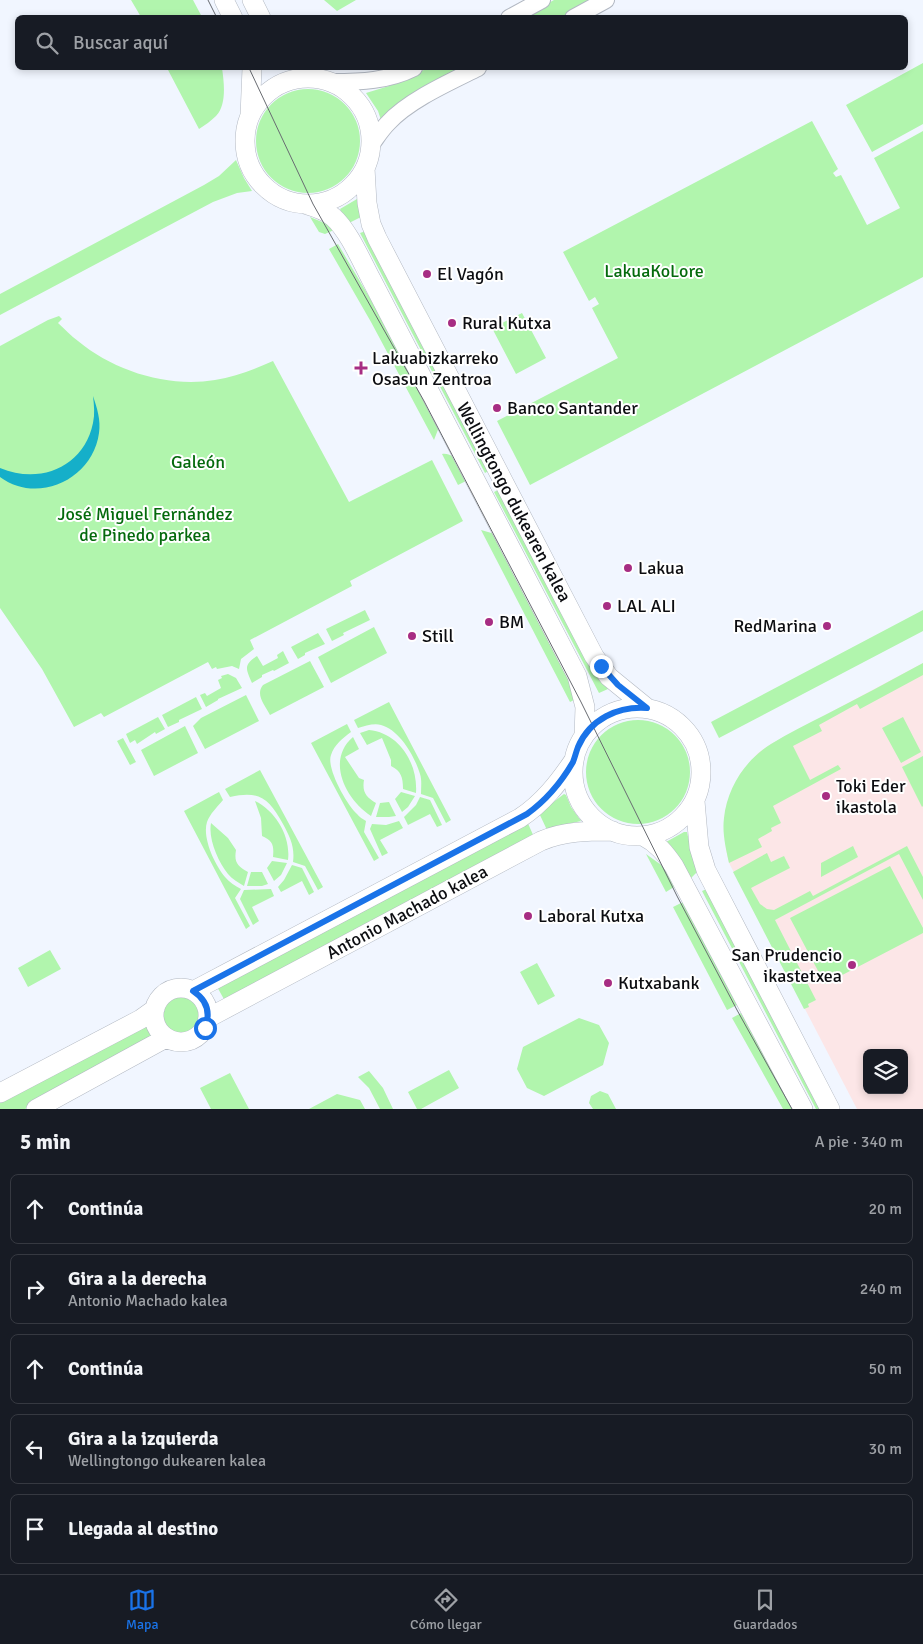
<!DOCTYPE html>
<html lang="es">
<meta charset="utf-8">
<style>
body{margin:0;font-family:Signika,sans-serif;background:#242831;color:#f1f3f6}
.controls{position:absolute;right:15px;bottom:15px;display:grid;overflow:hidden;border-radius:8px;box-shadow:0 2px 8px #0003}
.controls button{width:45px;height:45px;display:grid;place-items:center;padding:0;border:0;border-bottom:1px solid #363941;background:#171b24;color:#f1f3f6;font:25px sans-serif}
.stop{position:absolute;width:15px;height:15px;margin:-11px;border:4px solid #1a73e8;border-radius:50%;background:#fff}
.stop.end{background:#1a73e8;border-color:#fff;box-shadow:0 1px 5px #0008}
.list{margin:0;padding:0;list-style:none}
h2{display:flex;justify-content:space-between;align-items:center;height:65px;margin:0;padding:0 20px;font-size:21px}
h2 small{font-size:16px;font-weight:400;color:#9ea1a6}
.list li{display:grid;grid-template-columns:32px 1fr auto;gap:15px;align-items:center;box-sizing:border-box;height:70px;margin:0 10px 10px;padding:0 10px;border:1px solid #363941;border-radius:8px}
.list b{display:block;font-size:19px;white-space:nowrap}
.list p{margin:0;font-size:16px;white-space:nowrap;color:#9ea1a6}
.list em{font-size:16px;font-style:normal;color:#9ea1a6}
.icon{flex:none;width:28px;height:28px;fill:none;stroke:currentColor;stroke-width:2;stroke-linecap:round;stroke-linejoin:round}
.map{position:relative;flex:none;width:923px;height:1109px;overflow:hidden}
.search{position:absolute;background:#171b24;box-shadow:0 2px 8px #0003;left:15px;right:15px;top:15px;height:55px;display:flex;align-items:center;gap:12px;box-sizing:border-box;padding:0 18px;border-radius:8px;color:#9ea1a6;font-size:19px}
.sheet{height:465px;background:#171b24}
nav{display:flex;justify-content:space-around;align-items:center;box-sizing:border-box;height:70px;border-top:1px solid #363941;background:#171b24;font-size:14px;color:#9ea1a6}
nav a{display:grid;justify-items:center;gap:2px}
nav .on{color:#1a73e8}
.map>svg:first-child{display:block}
.education{fill:#fce6e7;fill-rule:evenodd}
.green{fill:#b1f5ad}
.water{fill:#15afc9}
.lines{fill:none;stroke-linecap:round;stroke-linejoin:round}
.tertiary-casing{stroke:#b2b8c2;stroke-width:18}
.secondary-casing{stroke:#b2b8c2;stroke-width:20}
.tertiary{stroke:#fff;stroke-width:16}
.secondary{stroke:#fff;stroke-width:19}
.tram{stroke:#686b71;stroke-width:1}
.route{stroke:#1a73e8;stroke-width:6}
.poi-dot{fill:#a72d83;stroke:#fff;stroke-width:2}
.labels{text-anchor:middle;dominant-baseline:central;stroke-width:4;stroke-linejoin:round;paint-order:stroke}
.park-label{font-size:18px;fill:#046a0c;stroke:#fff}
.poi-label{font-size:18px;fill:#0c0d11;stroke:#fff;text-anchor:start}
.street-label{font-size:18px;fill:#0c0d11;stroke:#fff}
</style>
<div class="map">
<svg width="923" height="1109" viewBox="0 0 923 1109">
<rect width="100%" height="100%" fill="#f1f6ff"/>
<!-- education -->
<path class="education" d="M 923,663 L 923,1109 L 857,1109 L 729,863 L 726,849 L 724,819 L 727,803 L 740,774 L 758,753 L 771,744 ZM 867,1053 L 904,1053 L 904,1090 L 867,1090 Z"/>
<!-- green -->
<path class="green" d="M 131,0 L 193,0 L 202,17 L 141,17 Z
M 324,0 L 356,0 L 337,11 Z
M 554,0 L 597,0 L 563,17 L 521,18 Z
M 923,63 L 923,124 L 872,152 L 846,105 Z
M 167,68 L 222,68 C 224,82 227,105 216,116 C 211,121 205,125 199,129 Z
M 428,68 L 468,68 L 381,120 L 378,111 L 366,93 L 389,86 Z
M256 141a52 52 0 1 1 104 0a52 52 0 1 1-104 0Z
M 812,121 L 838,169 L 833,173 L 836,177 L 841,175 L 867,225 L 900,208 L 874,158 L 923,131 L 923,277 L 530,485 L 497,421 L 618,358 L 592,308 L 599,304 L 595,297 L 589,301 L 563,252 Z
M 236,160 L 244,178 L 252,191 L 237,193 L 213,202 L 0,315 L 0,294 L 204,185 L 219,176 Z
M 357,199 L 361,217 L 347,224 L 340,209 Z
M 310,217 L 327,224 L 334,230 L 325,234 L 319,232 Z
M 366,231 L 490,470 L 485,473 L 360,233 Z
M 338,244 L 381,317 L 439,427 L 434,440 L 371,322 L 329,249 Z
M 522,313 L 546,358 L 516,374 L 492,328 Z
M 59,316 L 62,319 L 58,323 C 65,329 71,336 78,341 C 114,371 168,388 215,380 C 235,377 255,369 273,361 L 349,502 L 432,460 L 463,521 L 350,581 L 352,586 L 250,640 L 254,649 L 241,659 L 239,669 L 232,666 L 217,669 L 216,667 L 212,669 L 208,662 L 104,717 L 101,713 L 74,727 L 42,669 L 0,608 L 0,346 L 48,320 Z
M 442,454 C 456,452 462,469 468,480 L 458,485 Z
M 500,489 L 599,677 L 608,689 L 599,693 L 494,492 Z
M 481,530 L 495,534 L 568,673 L 574,700 L 570,702 Z
M 365,610 L 370,620 L 343,633 L 344,635 L 332,641 L 326,629 Z
M 923,610 L 923,631 L 719,738 L 711,722 Z
M 374,627 L 387,653 L 331,683 L 318,657 Z
M 318,633 L 325,644 L 305,653 L 305,655 L 298,659 L 291,647 Z
M 283,651 L 289,663 L 274,671 L 273,670 L 262,675 L 262,677 L 252,683 C 246,669 243,665 257,656 L 263,666 L 278,658 L 277,655 Z
M 310,661 L 324,687 L 270,715 C 265,705 255,695 263,685 Z
M 923,663 L 923,675 L 860,709 L 857,704 L 819,725 L 822,731 L 793,746 L 810,780 L 838,765 L 841,769 L 773,806 L 781,823 L 771,828 L 772,831 L 758,839 L 762,847 L 729,863 C 726,849 722,833 724,818 C 727,788 746,759 771,744 C 789,733 807,724 825,715 C 858,698 890,681 923,663 Z
M 228,674 L 236,678 L 242,688 L 218,699 L 218,700 L 206,707 L 200,695 L 205,693 L 207,696 L 221,688 L 218,680 L 222,678 L 221,676 Z
M 246,695 L 259,721 L 205,749 L 193,726 L 201,718 Z
M 196,697 L 202,709 L 179,720 L 179,722 L 168,727 L 162,715 Z
M 389,702 L 451,820 L 446,823 L 433,798 L 421,794 C 421,787 422,780 420,774 C 415,757 400,730 381,725 C 374,723 365,726 358,728 L 354,720 Z
M 158,717 L 165,729 L 156,734 L 155,732 L 137,744 L 135,740 L 130,743 L 126,734 Z
M 903,717 L 921,752 L 901,763 L 882,728 Z
M586 772a52 52 0 1 1 104 0a52 52 0 1 1-104 0Z
M 347,724 L 351,732 C 343,738 334,745 331,755 C 326,768 347,805 357,814 C 359,817 363,819 366,821 L 364,832 L 379,858 L 374,861 L 311,743 Z
M 185,726 L 198,753 L 154,776 L 141,750 Z
M 369,730 C 400,733 418,764 416,793 L 403,789 C 403,777 401,771 391,766 L 391,760 L 382,738 L 367,745 L 360,733 Z
M 353,737 L 359,749 L 345,757 L 359,778 L 364,780 C 362,792 366,797 376,803 L 371,816 C 345,799 326,760 353,737 Z
M 123,738 L 136,762 L 130,765 L 117,741 Z
M 923,756 L 923,806 L 922,807 L 902,767 Z
M 260,770 L 323,887 L 318,890 L 305,866 L 293,862 C 295,847 290,837 283,824 C 269,799 260,790 230,797 L 225,789 Z
M 219,792 L 223,800 C 217,807 210,814 207,822 C 202,838 215,865 225,877 C 229,882 235,886 241,889 L 235,898 L 250,926 L 246,929 L 184,811 Z
M 401,792 L 415,796 L 408,807 L 402,812 L 395,799 Z
M 564,794 L 566,795 L 571,807 L 581,821 L 559,826 L 547,830 L 539,813 Z
M 420,797 L 430,800 L 442,825 L 437,827 L 430,814 L 408,825 L 404,817 L 416,805 Z
M 255,801 C 276,811 291,837 288,860 L 273,857 C 274,845 273,841 262,836 L 261,818 Z
M 389,802 L 396,816 L 389,817 L 376,817 L 380,803 Z
M 526,819 L 534,837 L 225,1001 L 216,985 Z
M 399,821 L 403,828 L 380,840 L 388,853 L 382,856 L 370,829 L 372,824 L 386,825 Z
M 211,823 L 228,838 L 236,850 C 234,862 237,866 248,872 L 244,886 C 238,882 232,879 228,874 C 218,861 208,839 211,823 Z
M 684,832 L 687,832 L 691,850 L 699,870 L 690,879 L 666,842 Z
M 853,846 L 858,857 L 821,877 L 821,863 Z
M 907,846 L 923,877 L 923,900 L 899,854 L 775,920 L 816,1000 L 808,1004 L 809,1007 L 804,1009 L 733,872 L 767,853 L 771,862 L 784,856 L 790,868 L 751,888 L 760,904 L 767,909 L 774,910 L 810,891 L 813,896 Z
M 646,854 L 664,867 L 674,887 L 666,892 Z
M 272,861 L 287,863 L 281,875 L 274,881 L 267,868 Z
M 292,865 L 302,868 L 314,892 L 309,895 L 302,881 L 281,892 L 278,887 L 284,880 Z
M 890,866 L 923,928 L 923,933 L 825,984 L 790,918 Z
M 251,872 L 262,872 L 268,884 L 262,886 L 247,886 Z
M 709,888 L 825,1109 L 816,1109 L 702,891 Z
M 271,889 L 274,896 L 252,907 L 259,921 L 253,925 L 240,899 L 244,890 Z
M 683,902 L 737,1005 L 727,1010 L 673,907 Z
M 50,950 L 61,969 L 28,987 L 18,968 Z
M 537,963 L 555,996 L 538,1005 L 520,972 Z
M161 1015a21 21 0 1 1 42 0a21 21 0 1 1-42 0Z
M 741,1013 L 794,1109 L 783,1109 L 732,1018 Z
M 579,1018 L 599,1025 L 609,1043 L 603,1065 L 544,1096 L 527,1088 L 517,1069 L 523,1047 Z
M 145,1021 L 155,1041 L 25,1109 L 0,1109 L 0,1099 Z
M 449,1070 L 459,1088 L 421,1109 L 417,1109 L 408,1092 Z
M 369,1071 L 383,1088 L 393,1109 L 380,1109 L 369,1088 L 358,1077 Z
M 230,1073 L 249,1109 L 211,1109 L 200,1088 Z
M 600,1091 L 608,1094 L 616,1109 L 593,1109 L 589,1103 L 591,1096 Z
M 337,1094 L 360,1100 L 365,1109 L 309,1109 Z"/>
<!-- water -->
<path class="water" d="M 93,396 C 97,408 101,420 99,433 C 93,479 38,505 0,477 L 0,468 C 40,485 84,467 93,423 C 95,414 94,405 93,396 Z"/>
<g class="lines">
<!-- tertiary casing -->
<g class="tertiary-casing">
<path id="tertiary" d="M 509,18 L 542,0
M 573,18 L 606,0
M 332,82 C 361,82 388,81 414,68
M 371,145 C 377,137 381,130 388,123 C 409,100 450,82 478,68"/>
</g>
<!-- secondary casing -->
<g class="secondary-casing">
<path id="secondary" d="M 224,0 L 233,18
M 252,0 L 261,18
M245 141a63 63 0 1 1 126 0a63 63 0 1 1-126 0Z
M 250,116 L 252,68
M 365,168 L 367,203 L 371,224 L 377,238 L 594,656 L 609,677 L 647,708
M 304,204 C 314,207 325,210 333,217 C 348,230 361,260 371,279 L 577,676 L 585,707 L 584,736
M573 772a64 64 0 1 1 128 0a64 64 0 1 1-128 0Z
M 695,801 L 699,847 L 706,870 L 830,1109
M 643,836 C 657,843 665,853 674,866 L 803,1109
M154 1015a27 27 0 1 1 54 0a27 27 0 1 1-54 0Z
M 193,991 L 520,818 C 543,803 559,782 574,760
M 208,1018 L 541,841 C 564,831 588,831 613,831
M 0,1093 L 141,1019 L 155,1009
M 36,1109 L 166,1038"/>
</g>
<!-- tertiary -->
<use href="#tertiary" class="tertiary"/>
<!-- secondary -->
<use href="#secondary" class="secondary"/>
<!-- tram -->
<path class="tram" d="M 208,0 L 217,18
M 249,68 L 313,204 L 424,401 L 581,702 L 677,896 L 737,1010 L 792,1109"/>
</g>
<g class="lines">
<!-- route -->
<path class="route" d="M 205,1028 C 211,1012 207,1000 193,991 L 527,814 C 545,801 562,781 573,762 C 575,757 576,752 578,747 C 590,719 618,706 647,708 L 618,685 L 601,666"/>
</g>
<!-- markers -->
<g class="poi-dot">
<circle cx="427" cy="274" r="5"/>
<circle cx="452" cy="323" r="5"/>
<path d="M358.5 360.5h5v5h5v5h-5v5h-5v-5h-5v-5h5z"/>
<circle cx="497" cy="408" r="5"/>
<circle cx="628" cy="568" r="5"/>
<circle cx="607" cy="606" r="5"/>
<circle cx="489" cy="622" r="5"/>
<circle cx="827" cy="626" r="5"/>
<circle cx="412" cy="636" r="5"/>
<circle cx="826" cy="796" r="5"/>
<circle cx="528" cy="916" r="5"/>
<circle cx="852" cy="965" r="5"/>
<circle cx="608" cy="983" r="5"/>
</g>
<g class="labels">
<!-- park labels -->
<g class="park-label">
<text x="654" y="271">LakuaKoLore</text>
<text x="198" y="462">Galeón</text>
<text x="145" y="514">José Miguel Fernández<tspan x="145" dy="21">de Pinedo parkea</tspan></text>
</g>
<!-- poi labels -->
<g class="poi-label">
<text x="437" y="274">El Vagón</text>
<text x="462" y="323">Rural Kutxa</text>
<text x="372" y="358">Lakuabizkarreko<tspan x="372" dy="21">Osasun Zentroa</tspan></text>
<text x="507" y="408">Banco Santander</text>
<text x="638" y="568">Lakua</text>
<text x="617" y="606">LAL ALI</text>
<text x="499" y="622">BM</text>
<text x="817" y="626" text-anchor="end">RedMarina</text>
<text x="422" y="636">Still</text>
<text x="836" y="786">Toki Eder<tspan x="836" dy="21">ikastola</tspan></text>
<text x="538" y="916">Laboral Kutxa</text>
<text x="842" y="955" text-anchor="end">San Prudencio<tspan x="842" dy="21">ikastetxea</tspan></text>
<text x="618" y="983">Kutxabank</text>
</g>
<!-- street labels -->
<g class="street-label">
<text transform="translate(514 502) rotate(62)">Wellingtongo dukearen kalea</text>
<text transform="translate(407 912) rotate(-28)">Antonio Machado kalea</text>
</g>
</g>
</svg>
<div class="controls">
<button><svg class="icon" aria-label="layers" viewBox="0 0 24 24"><path d="M12 4l9 5-9 5-9-5zM3 14l9 5 9-5"/></svg></button>
</div>
<div class="stop" style="left:205px;top:1028px"></div>
<div class="stop end" style="left:601px;top:666px"></div>
<div class="search"><svg class="icon" aria-label="search" viewBox="0 0 24 24"><circle cx="10" cy="10" r="6"/><path d="M15 15l6 6"/></svg>Buscar aquí</div>
</div>
<section class="sheet">
<h2>5 min<small>A pie · 340 m</small></h2>
<ul class="list">
<li><svg class="icon" aria-label="ahead" viewBox="0 0 24 24"><path d="M12 20V5M6 11l6-6 6 6"/></svg><div><b>Continúa</b></div><em>20 m</em></li>
<li><svg class="icon" aria-label="right" viewBox="0 0 24 24"><path d="M7 20v-9h11M14 6l5 5-5 5"/></svg><div><b>Gira a la derecha</b><p>Antonio Machado kalea</p></div><em>240 m</em></li>
<li><svg class="icon" aria-label="ahead" viewBox="0 0 24 24"><path d="M12 20V5M6 11l6-6 6 6"/></svg><div><b>Continúa</b></div><em>50 m</em></li>
<li><svg class="icon" aria-label="left" viewBox="0 0 24 24"><path d="M17 20v-9H6M10 6l-5 5 5 5"/></svg><div><b>Gira a la izquierda</b><p>Wellingtongo dukearen kalea</p></div><em>30 m</em></li>
<li><svg class="icon" aria-label="arrive" viewBox="0 0 24 24"><path d="M6 21V4h12l-3 4 3 4H6"/></svg><div><b>Llegada al destino</b></div></li>
</ul>
</section>
<nav>
<a class="on"><svg class="icon" aria-label="map" viewBox="0 0 24 24"><path d="M3 6l6-2 6 2 6-2v14l-6 2-6-2-6 2zM9 4v14M15 6v14"/></svg>Mapa</a>
<a><svg class="icon" aria-label="directions" viewBox="0 0 24 24"><path d="M12 3l9 9-9 9-9-9zM9 14v-3h6M13 9l2 2-2 2"/></svg>Cómo llegar</a>
<a><svg class="icon" aria-label="saved" viewBox="0 0 24 24"><path d="M7 4h10v16l-5-4-5 4z"/></svg>Guardados</a>
</nav>
